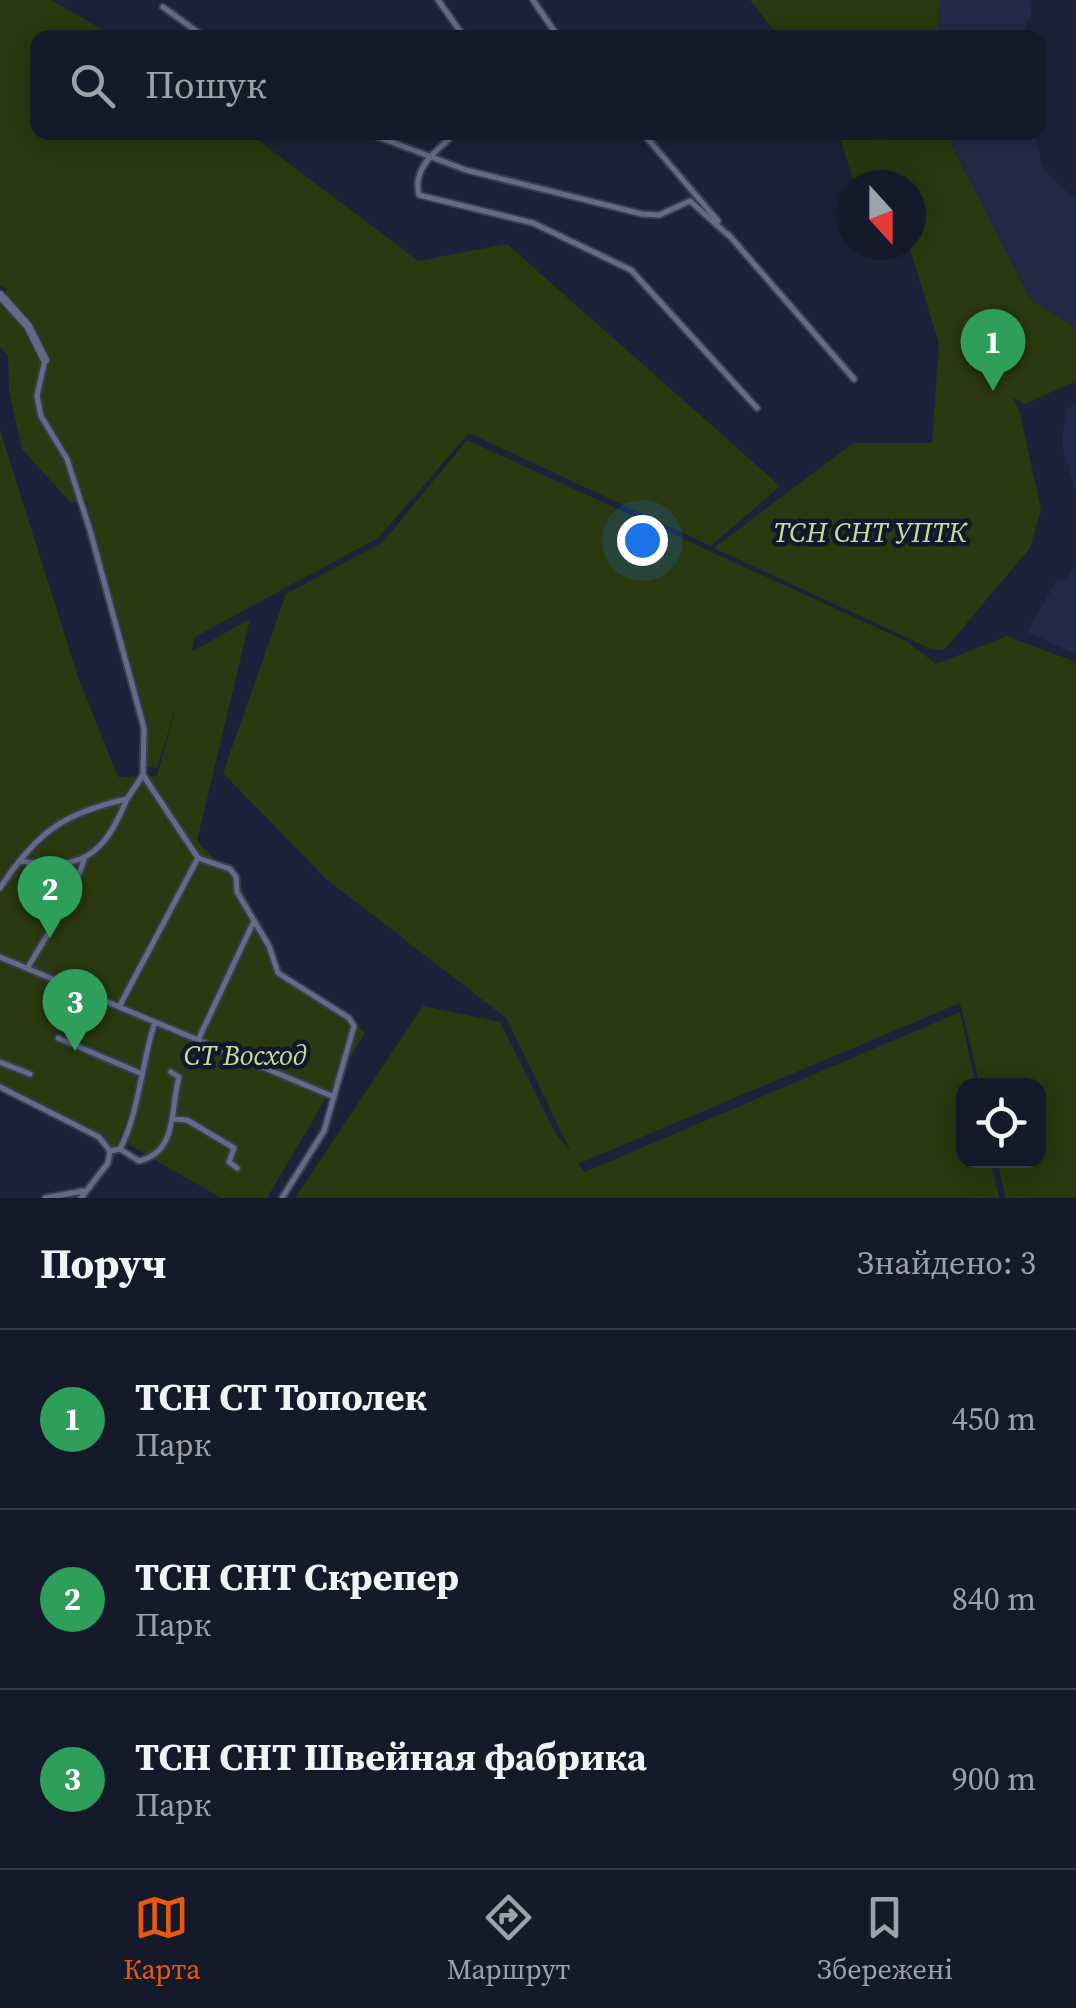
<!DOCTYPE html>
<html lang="uk">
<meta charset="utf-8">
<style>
body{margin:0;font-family:"Source Serif 4",serif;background:#222737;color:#f1f3f6}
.controls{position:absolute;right:30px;bottom:30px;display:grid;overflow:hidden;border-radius:20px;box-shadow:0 5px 25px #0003}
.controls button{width:90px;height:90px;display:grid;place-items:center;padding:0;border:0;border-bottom:2px solid #343847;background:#151a2b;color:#f1f3f6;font:50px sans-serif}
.compass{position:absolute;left:836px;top:170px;width:90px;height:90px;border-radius:50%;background:#151a2b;box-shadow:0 5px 25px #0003;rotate:159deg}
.you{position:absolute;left:642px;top:540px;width:35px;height:35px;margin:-25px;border:8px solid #fff;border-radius:50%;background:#1a73e8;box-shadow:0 0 0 15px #1a73e833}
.badge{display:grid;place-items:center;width:65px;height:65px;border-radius:50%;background:#ea580c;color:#fff;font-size:32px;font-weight:700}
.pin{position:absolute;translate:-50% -82px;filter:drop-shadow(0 2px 5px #0008)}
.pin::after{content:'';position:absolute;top:52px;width:35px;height:30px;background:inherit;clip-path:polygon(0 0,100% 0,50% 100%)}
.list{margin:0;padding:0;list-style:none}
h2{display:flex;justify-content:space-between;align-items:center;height:130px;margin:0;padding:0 40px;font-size:42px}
h2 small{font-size:32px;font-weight:400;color:#9da1a9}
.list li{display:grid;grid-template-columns:65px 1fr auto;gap:30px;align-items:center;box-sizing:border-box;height:180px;padding:0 40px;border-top:2px solid #343847}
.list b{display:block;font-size:38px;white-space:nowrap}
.list p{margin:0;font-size:32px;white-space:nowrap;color:#9da1a9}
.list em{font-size:32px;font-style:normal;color:#9da1a9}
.icon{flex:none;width:55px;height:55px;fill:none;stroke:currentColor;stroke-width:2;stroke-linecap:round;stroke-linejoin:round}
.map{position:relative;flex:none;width:1076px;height:1198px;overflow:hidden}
.search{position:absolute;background:#151a2b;box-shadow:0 5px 25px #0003;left:30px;right:30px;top:30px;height:110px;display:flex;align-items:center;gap:25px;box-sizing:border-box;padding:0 35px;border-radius:20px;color:#9da1a9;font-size:38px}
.sheet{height:670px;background:#151a2b}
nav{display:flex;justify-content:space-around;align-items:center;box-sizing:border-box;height:140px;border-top:2px solid #343847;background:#151a2b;font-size:28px;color:#9da1a9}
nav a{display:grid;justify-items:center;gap:5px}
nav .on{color:#ea580c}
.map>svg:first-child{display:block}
.built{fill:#222a47}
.green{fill:#2a3910}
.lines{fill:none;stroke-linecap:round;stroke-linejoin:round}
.minor-casing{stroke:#393e51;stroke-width:9}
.tertiary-casing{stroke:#393e51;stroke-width:11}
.minor{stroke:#636b86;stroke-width:5}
.tertiary{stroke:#636b86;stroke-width:8}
.labels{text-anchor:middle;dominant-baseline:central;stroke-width:9;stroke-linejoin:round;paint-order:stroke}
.park-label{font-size:28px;font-style:italic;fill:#c1e294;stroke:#13182e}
</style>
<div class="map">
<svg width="1076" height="1198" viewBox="0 0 1076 1198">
<rect width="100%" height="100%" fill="#1c2239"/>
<!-- built -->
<path class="built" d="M 940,0 L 1030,0 L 1031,14 L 1022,37 L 938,38 Z
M 951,133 L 1034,133 L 1044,171 L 1076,200 L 1076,328 L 1031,300 L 952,144 Z
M 1076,404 L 1076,491 L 1063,450 L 1063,433 L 1068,408 Z
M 1076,565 L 1076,654 L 1027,632 L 1057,580 L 1066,581 Z"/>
<!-- green -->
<path class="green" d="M 0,0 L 51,0 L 115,37 L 38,38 L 38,132 L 249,133 L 418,261 L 507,244 L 780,486 L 711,546 L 469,433 L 378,538 L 195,637 L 191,652 L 250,619 L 197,841 L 242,889 L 282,970 L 365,1032 L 267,1198 L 221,1198 L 128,1144 L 160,1019 L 81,986 L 79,990 L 157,1020 L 142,1081 L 116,1147 L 111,1149 L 0,1086 L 0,893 L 32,844 L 0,885 L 0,430 L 79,680 L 118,777 L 157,776 L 179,697 L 157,768 L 147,767 L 147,721 L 86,500 L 71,503 L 22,449 L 9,391 L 8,356 L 0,347 L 0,301 L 7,289 L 0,285 Z
M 750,0 L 940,0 L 938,37 L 779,37 Z
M 838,133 L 951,133 L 952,145 L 1031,300 L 1076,328 L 1076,381 L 1025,404 L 1013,397 L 1020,413 L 1041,510 L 1030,548 L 944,650 L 931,649 L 714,548 L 853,443 L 932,443 L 939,344 L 911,252 L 904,245 L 911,245 L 911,185 L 855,185 Z
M 467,440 L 906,641 L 936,664 L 1007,636 L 1076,662 L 1076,1198 L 1006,1198 L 997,1161 L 1038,1160 L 1038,1086 L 980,1085 L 960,1003 L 578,1164 L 585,1172 L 960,1012 L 976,1085 L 964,1086 L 964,1160 L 991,1161 L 999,1198 L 295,1198 L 423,1006 L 500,1022 L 555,1133 L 571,1152 L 506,1018 L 325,878 L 223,773 L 286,594 L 383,542 Z"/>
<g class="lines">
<!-- minor casing -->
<g class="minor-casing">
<path id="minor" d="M 438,0 L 465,38
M 533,0 L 559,38
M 163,7 L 206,38
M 365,132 L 466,170 L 642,214 L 659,215 L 690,201 L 728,235
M 457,132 C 438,150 412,166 419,195 L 533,223 L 631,270 L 757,408
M 642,132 L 718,221
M 728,234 L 854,379
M 45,360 L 37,396 L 41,416 L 67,459 L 90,530 L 144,728 L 143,775 L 198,858 L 230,869 L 236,877 L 237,892 L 269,946 L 278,973 L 349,1018 L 354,1026 L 324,1131 L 282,1198
M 19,861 C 81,870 102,859 127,799
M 0,888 C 36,833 63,813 127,799 L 143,775
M 0,957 L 334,1097
M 28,967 L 71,896 L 84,860
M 119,1007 L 198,858
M 58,1038 L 140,1073
M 199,1038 L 253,923
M 0,1062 L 30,1074
M 0,1087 L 99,1137 L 110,1151
M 174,1119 L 187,1120 L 234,1148 L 229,1162 L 237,1168
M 120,1149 L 139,1161 C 179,1151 170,1108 179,1077 L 171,1072
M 45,1198 L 83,1191
M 81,1198 L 108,1163 L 110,1151 L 120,1149 C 140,1110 141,1064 155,1022"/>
</g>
<!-- tertiary casing -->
<g class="tertiary-casing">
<path id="tertiary" d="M 0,295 L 28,326 L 45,360"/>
</g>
<!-- minor -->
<use href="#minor" class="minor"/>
<!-- tertiary -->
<use href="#tertiary" class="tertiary"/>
</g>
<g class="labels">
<!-- park labels -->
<g class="park-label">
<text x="870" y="532">ТСН СНТ УПТК</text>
<text x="245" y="1055">СТ Восход</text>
</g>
</g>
</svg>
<div class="controls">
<button><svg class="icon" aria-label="locate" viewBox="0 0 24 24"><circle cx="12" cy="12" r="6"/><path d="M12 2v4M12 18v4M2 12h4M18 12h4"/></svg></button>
</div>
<svg class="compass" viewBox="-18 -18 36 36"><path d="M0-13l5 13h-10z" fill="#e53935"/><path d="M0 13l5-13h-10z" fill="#9da1a9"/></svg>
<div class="you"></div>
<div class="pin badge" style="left:993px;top:391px;background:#2e9e5b">1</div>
<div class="pin badge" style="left:50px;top:938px;background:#2e9e5b">2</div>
<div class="pin badge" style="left:75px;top:1051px;background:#2e9e5b">3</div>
<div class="search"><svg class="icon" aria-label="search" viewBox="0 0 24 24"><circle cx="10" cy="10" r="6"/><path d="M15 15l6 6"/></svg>Пошук</div>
</div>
<section class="sheet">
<h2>Поруч<small>Знайдено: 3</small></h2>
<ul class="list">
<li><span class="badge" style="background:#2e9e5b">1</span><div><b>ТСН СТ Тополек</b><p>Парк</p></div><em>450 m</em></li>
<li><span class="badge" style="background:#2e9e5b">2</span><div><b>ТСН СНТ Скрепер</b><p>Парк</p></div><em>840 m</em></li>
<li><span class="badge" style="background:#2e9e5b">3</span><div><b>ТСН СНТ Швейная фабрика</b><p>Парк</p></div><em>900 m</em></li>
</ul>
</section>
<nav>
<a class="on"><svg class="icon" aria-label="map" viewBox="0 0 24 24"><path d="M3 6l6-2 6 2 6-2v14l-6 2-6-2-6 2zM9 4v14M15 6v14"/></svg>Карта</a>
<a><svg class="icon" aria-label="directions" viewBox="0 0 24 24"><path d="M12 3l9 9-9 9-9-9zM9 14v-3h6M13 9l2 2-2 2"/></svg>Маршрут</a>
<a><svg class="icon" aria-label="saved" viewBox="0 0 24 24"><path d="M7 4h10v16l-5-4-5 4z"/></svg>Збережені</a>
</nav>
